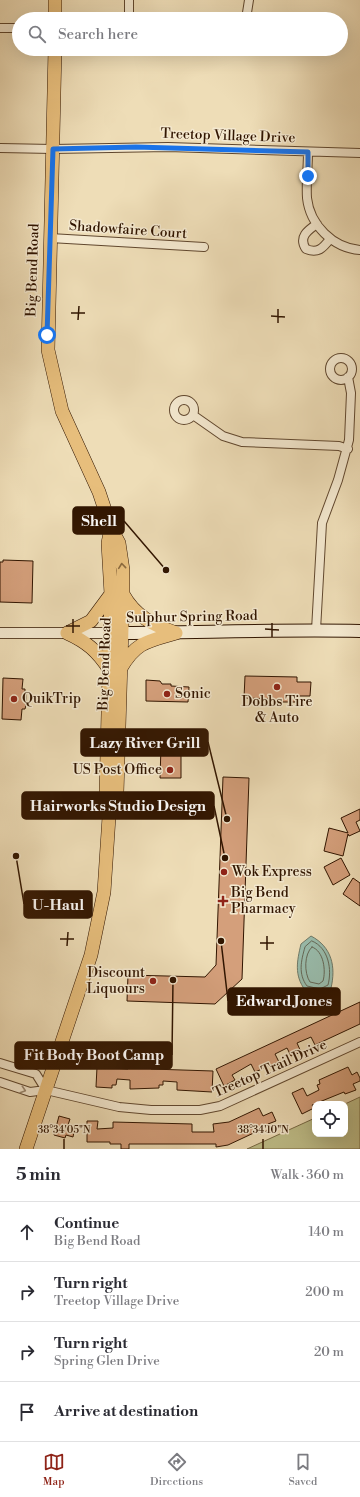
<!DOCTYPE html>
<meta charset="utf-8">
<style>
body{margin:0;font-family:"Libre Bodoni",serif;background:#f7f7f7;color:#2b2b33}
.controls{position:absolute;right:12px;bottom:12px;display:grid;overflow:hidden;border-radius:8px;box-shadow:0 4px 16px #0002}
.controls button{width:36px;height:36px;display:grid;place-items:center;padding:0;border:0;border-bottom:1px solid #e1e1e2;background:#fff;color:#2b2b33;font:20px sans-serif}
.stop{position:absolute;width:12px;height:12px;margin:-9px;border:3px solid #1a73e8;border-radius:50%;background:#fff}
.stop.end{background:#1a73e8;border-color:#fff;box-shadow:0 1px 4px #0008}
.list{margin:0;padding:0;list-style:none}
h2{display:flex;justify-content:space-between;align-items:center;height:52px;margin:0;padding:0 16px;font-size:17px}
h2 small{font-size:13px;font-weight:400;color:#7c7c81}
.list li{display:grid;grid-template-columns:26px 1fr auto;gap:12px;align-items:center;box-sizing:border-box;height:60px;padding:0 16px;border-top:1px solid #e1e1e2}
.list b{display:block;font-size:15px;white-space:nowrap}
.list p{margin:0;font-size:13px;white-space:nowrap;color:#7c7c81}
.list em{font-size:13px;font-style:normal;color:#7c7c81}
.icon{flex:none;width:22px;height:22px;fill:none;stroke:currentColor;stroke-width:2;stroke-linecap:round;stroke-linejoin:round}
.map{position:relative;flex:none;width:360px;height:1149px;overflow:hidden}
.search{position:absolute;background:#fff;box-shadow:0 4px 16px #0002;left:12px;right:12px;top:12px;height:44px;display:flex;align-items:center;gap:10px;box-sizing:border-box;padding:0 14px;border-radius:22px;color:#7c7c81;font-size:15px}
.sheet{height:292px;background:#fff}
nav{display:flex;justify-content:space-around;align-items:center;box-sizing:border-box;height:56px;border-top:1px solid #e1e1e2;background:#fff;font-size:11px;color:#7c7c81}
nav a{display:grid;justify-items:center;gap:2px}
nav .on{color:#8f2418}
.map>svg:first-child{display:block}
.green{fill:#bfbf8a;stroke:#786a45}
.water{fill:#99bcac;stroke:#6f7967}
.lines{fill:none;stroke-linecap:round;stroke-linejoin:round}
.shore{stroke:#656856;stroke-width:1}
.building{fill:#d49f7b;stroke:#311500}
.minor-casing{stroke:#60472e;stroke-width:10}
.tertiary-casing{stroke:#60472e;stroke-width:12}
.secondary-casing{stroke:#311500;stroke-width:14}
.primary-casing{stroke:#311500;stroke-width:14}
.minor{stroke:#f4e9d0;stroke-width:8}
.tertiary{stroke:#f4e9d0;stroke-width:10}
.secondary{stroke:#f4e9d0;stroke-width:12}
.primary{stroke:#e7be7c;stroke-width:13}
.oneway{stroke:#8c6a3e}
.oneway2{stroke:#9c8a72}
.route{stroke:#1a73e8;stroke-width:5}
.ticks{fill:none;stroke:#311500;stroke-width:1.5}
.poi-dot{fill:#8f2418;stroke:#f4e9d0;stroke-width:1.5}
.labels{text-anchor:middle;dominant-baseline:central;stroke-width:3;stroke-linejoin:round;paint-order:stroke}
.street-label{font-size:14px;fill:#311500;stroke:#f4e9d0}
.poi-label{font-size:14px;fill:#311500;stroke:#f4e9d0;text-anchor:start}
.ticks-label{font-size:10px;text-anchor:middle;fill:#311500;stroke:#f4e9d0;stroke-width:3;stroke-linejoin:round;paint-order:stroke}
.leader{fill:none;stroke:#311500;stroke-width:1.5}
.callout-dot{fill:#311500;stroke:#f4e9d0;stroke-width:1.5}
.callout{fill:#311500;stroke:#311500;stroke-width:1.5}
.callout-label{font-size:15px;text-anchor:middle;font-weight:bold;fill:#fff}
</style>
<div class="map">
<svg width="360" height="1149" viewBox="0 0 360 1149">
<rect width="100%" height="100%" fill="#eeddb7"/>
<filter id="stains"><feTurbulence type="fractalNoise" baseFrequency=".005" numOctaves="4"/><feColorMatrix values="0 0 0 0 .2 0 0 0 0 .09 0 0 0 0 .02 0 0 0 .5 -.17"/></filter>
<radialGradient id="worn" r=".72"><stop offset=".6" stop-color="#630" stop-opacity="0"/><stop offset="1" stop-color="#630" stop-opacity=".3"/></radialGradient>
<!-- green -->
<path class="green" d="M 360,1097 L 360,1149 L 247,1149 L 315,1118 L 315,1134 L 345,1134 L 345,1104 Z"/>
<!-- water -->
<path class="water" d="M 311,936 C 332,947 336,967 331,988 L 320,993 L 305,990 C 294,975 297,961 301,944 Z"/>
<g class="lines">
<!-- shore -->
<path class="shore" d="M 312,941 C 329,948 332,970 328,985 L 320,989 L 307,986 C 298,974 301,961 305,947 Z
M 312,947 C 324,951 326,971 323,981 L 319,984 L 310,982 C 304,973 304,954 312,947 Z"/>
</g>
<!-- building -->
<path class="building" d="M 3,560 L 33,561 L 32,603 L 0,602 L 0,562 L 3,562 Z
M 245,676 L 297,677 L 297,682 L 311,682 L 310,696 L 298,696 L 297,702 L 274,702 L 274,699 L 244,698 Z
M 3,678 L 23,679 L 22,689 L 25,689 L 25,693 L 26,693 L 26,705 L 25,709 L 22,709 L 21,720 L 2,719 Z
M 146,680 L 160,681 L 162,684 L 171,684 L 171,686 L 189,687 L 188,702 L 146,701 Z
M 165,737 L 175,737 L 175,748 L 181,748 L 181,778 L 160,778 L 161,747 L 164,747 Z
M 223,777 L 249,778 L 242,979 L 215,1004 L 127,1001 L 128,975 L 205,977 L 216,965 Z
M 360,809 L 360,820 L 356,822 L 360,831 L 349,836 L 348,834 L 343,856 L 324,851 L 329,828 L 348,833 L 341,818 Z
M 341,858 L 350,875 L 333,885 L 324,867 Z
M 353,878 L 360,883 L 360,906 L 343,894 Z
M 360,1002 L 360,1024 L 315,1045 L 311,1037 L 297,1043 L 301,1052 L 291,1056 L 287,1048 L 275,1054 L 279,1062 L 255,1072 L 251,1064 L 232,1075 L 235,1080 L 224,1086 L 216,1069 Z
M 105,1062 L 112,1063 L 112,1068 L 128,1069 L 129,1063 L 151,1064 L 151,1069 L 213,1071 L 212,1092 L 177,1090 L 177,1082 L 163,1081 L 163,1085 L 159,1085 L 159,1088 L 130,1089 L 130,1080 L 117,1079 L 116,1085 L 112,1085 L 112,1088 L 96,1087 L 97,1067 L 105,1067 Z
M 348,1067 L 352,1075 L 357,1072 L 360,1078 L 360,1081 L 353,1084 L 356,1090 L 345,1094 L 344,1092 L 312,1105 L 314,1108 L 302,1114 L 292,1093 L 303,1088 L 307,1096 L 319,1090 L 317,1085 L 320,1084 L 319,1080 Z
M 259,1108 L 263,1116 L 272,1112 L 276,1121 L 268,1124 L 271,1129 L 260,1134 L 258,1131 L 228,1145 L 216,1147 L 216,1144 L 129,1144 L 129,1149 L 121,1149 L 121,1144 L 110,1144 L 110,1142 L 87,1142 L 87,1121 L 98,1121 L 97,1129 L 113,1128 L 113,1122 L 192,1124 L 192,1132 L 214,1132 L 213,1124 L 229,1122 Z
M 59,1116 L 70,1119 L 68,1125 L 75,1127 L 73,1137 L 66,1135 L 65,1138 L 54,1135 Z"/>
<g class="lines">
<!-- minor casing -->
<g class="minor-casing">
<path id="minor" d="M 129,0 L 129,19
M 246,19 L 249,0
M 0,28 L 16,28 L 19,30
M 0,148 L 53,149 L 168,147 L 360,153
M 308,152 C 308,167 306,183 307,198 C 310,225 333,248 360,250
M 317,224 C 308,230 298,237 306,249 C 318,254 323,248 330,239
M 50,238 L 204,247
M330 369a11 11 0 1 1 22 0a11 11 0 1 1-22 0Z
M174 410a10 10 0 1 1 20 0a10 10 0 1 1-20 0Z
M 193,415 L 223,436 L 242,442 L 339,446 L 348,449
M 316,630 L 322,523 L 338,480 L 349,440 L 351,393 L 348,377
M 0,1063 L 36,1074 L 46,1090
M 0,1082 L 30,1092 L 46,1090 L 119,1107 L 151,1110 L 200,1110 L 220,1106 L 360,1042"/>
</g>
<!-- tertiary casing -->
<g class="tertiary-casing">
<path id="tertiary" d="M 0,633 L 110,633"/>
</g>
<!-- secondary casing -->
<g class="secondary-casing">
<path id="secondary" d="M 113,633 C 195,633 278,629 360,631"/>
</g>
<!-- primary casing -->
<g class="primary-casing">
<path id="primary" d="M 55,0 L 55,19
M 55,49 L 48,350 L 62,411 L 99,492 L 111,528 L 119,543 L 123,570 L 123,594 L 117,793 L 110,802
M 123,594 C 135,616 153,625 176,633
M 67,633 L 91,621 L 111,594
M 67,633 C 87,642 97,651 109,669
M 121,668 C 136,642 148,641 176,633
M 26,1149 L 91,955 L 104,892 L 110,802 L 106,793 L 111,594 L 108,543 L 111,528"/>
</g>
<!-- minor -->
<use href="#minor" class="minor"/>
<!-- tertiary -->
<use href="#tertiary" class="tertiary"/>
<!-- secondary -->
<use href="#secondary" class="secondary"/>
<!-- primary -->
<use href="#primary" class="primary"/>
</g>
<!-- one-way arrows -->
<defs><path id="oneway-chevron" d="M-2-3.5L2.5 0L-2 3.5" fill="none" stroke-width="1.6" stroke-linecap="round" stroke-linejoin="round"/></defs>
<use class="oneway" href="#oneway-chevron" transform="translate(122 566) rotate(-96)"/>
<use class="oneway2" href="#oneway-chevron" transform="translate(23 1090) rotate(18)"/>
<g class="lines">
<!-- route -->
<path class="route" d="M 47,335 L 53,149 L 136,147 L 308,152 L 308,176"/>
</g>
<!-- ticks -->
<path class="ticks" d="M 71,313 L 85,313M 271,316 L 285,317M 78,320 L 79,306M 278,323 L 278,309M 66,626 L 80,626M 265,629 L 279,630M 73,633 L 73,619M 272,637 L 272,623M 60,939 L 74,939M 260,943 L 274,943M 67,946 L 68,932M 267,950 L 267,936M 64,1149 L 64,1139M 263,1149 L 263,1139"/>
<!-- markers -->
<g class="poi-dot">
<circle cx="277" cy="687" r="4"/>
<circle cx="167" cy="694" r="4"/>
<circle cx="14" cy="699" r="4"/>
<circle cx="170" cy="770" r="4"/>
<circle cx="224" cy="872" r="4"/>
<path d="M221 895h4v4h4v4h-4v4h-4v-4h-4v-4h4z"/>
<circle cx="153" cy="981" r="4"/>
</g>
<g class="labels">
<!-- street labels -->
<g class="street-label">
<text transform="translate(228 136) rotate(2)">Treetop Village Drive</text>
<text transform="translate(128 230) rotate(4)">Shadowfaire Court</text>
<text transform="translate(33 270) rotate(-88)">Big Bend Road</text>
<text transform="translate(192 617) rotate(-1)">Sulphur Spring Road</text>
<text transform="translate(105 664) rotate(-88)">Big Bend Road</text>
<text transform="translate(270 1069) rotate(-24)">Treetop Trail Drive</text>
</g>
<!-- poi labels -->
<g class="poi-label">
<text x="175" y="694">Sonic</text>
<text x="22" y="699">QuikTrip</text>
<text x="277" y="702" text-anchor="middle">Dobbs Tire<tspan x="277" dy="16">&amp; Auto</tspan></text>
<text x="162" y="770" text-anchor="end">US Post Office</text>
<text x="232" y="872">Wok Express</text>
<text x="231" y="893">Big Bend<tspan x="231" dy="16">Pharmacy</tspan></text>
<text x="145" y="973" text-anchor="end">Discount<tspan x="145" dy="16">Liquours</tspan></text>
</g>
</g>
<g class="ticks-label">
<text x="64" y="1133">38°34'05"N</text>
<text x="263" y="1133">38°34'10"N</text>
</g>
<!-- callouts -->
<path class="leader" d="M166 570L124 521M227 819L208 742M225 858L214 806M16 856L24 904M221 941L228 1001M173 980L172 1055"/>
<g class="callout-dot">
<circle cx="166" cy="570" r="4"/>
<circle cx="227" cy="819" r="4"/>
<circle cx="225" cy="858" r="4"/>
<circle cx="16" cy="856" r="4"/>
<circle cx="221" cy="941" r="4"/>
<circle cx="173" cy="980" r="4"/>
</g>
<g class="callout">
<rect x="73" y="507" width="51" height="27" rx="4"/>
<rect x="81" y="729" width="127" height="27" rx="4"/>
<rect x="22" y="792" width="192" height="27" rx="4"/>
<rect x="24" y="891" width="68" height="27" rx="4"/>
<rect x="228" y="988" width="112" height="27" rx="4"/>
<rect x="15" y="1042" width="157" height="27" rx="4"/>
</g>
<g class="callout-label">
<text x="99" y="526">Shell</text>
<text x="145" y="748">Lazy River Grill</text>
<text x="118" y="811">Hairworks Studio Design</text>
<text x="58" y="910">U-Haul</text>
<text x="284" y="1006">Edward Jones</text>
<text x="94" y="1060">Fit Body Boot Camp</text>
</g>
<rect width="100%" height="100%" filter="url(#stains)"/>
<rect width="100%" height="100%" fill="url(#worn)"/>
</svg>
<div class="controls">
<button><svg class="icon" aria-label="locate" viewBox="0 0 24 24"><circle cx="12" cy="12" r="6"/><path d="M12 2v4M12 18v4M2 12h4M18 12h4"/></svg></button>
</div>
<div class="stop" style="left:47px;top:335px"></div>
<div class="stop end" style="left:308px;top:176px"></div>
<div class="search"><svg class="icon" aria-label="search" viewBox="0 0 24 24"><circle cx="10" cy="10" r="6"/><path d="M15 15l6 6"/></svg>Search here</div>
</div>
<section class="sheet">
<h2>5 min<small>Walk · 360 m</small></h2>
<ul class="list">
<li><svg class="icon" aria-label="ahead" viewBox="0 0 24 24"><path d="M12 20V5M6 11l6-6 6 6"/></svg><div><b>Continue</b><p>Big Bend Road</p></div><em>140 m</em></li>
<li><svg class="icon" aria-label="right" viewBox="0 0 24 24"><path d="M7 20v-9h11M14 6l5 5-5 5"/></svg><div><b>Turn right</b><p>Treetop Village Drive</p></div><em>200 m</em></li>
<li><svg class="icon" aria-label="right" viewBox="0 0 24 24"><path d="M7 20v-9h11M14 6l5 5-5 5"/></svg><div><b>Turn right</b><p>Spring Glen Drive</p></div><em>20 m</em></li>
<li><svg class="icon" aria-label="arrive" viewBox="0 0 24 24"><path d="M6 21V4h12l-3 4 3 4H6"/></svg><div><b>Arrive at destination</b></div></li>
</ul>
</section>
<nav>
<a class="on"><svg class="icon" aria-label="map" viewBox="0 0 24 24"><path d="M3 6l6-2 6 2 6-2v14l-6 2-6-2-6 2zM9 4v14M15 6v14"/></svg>Map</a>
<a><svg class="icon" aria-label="directions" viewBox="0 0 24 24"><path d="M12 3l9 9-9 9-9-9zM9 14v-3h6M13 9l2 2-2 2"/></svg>Directions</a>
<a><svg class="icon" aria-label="saved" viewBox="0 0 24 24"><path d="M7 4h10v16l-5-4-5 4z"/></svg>Saved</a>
</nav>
